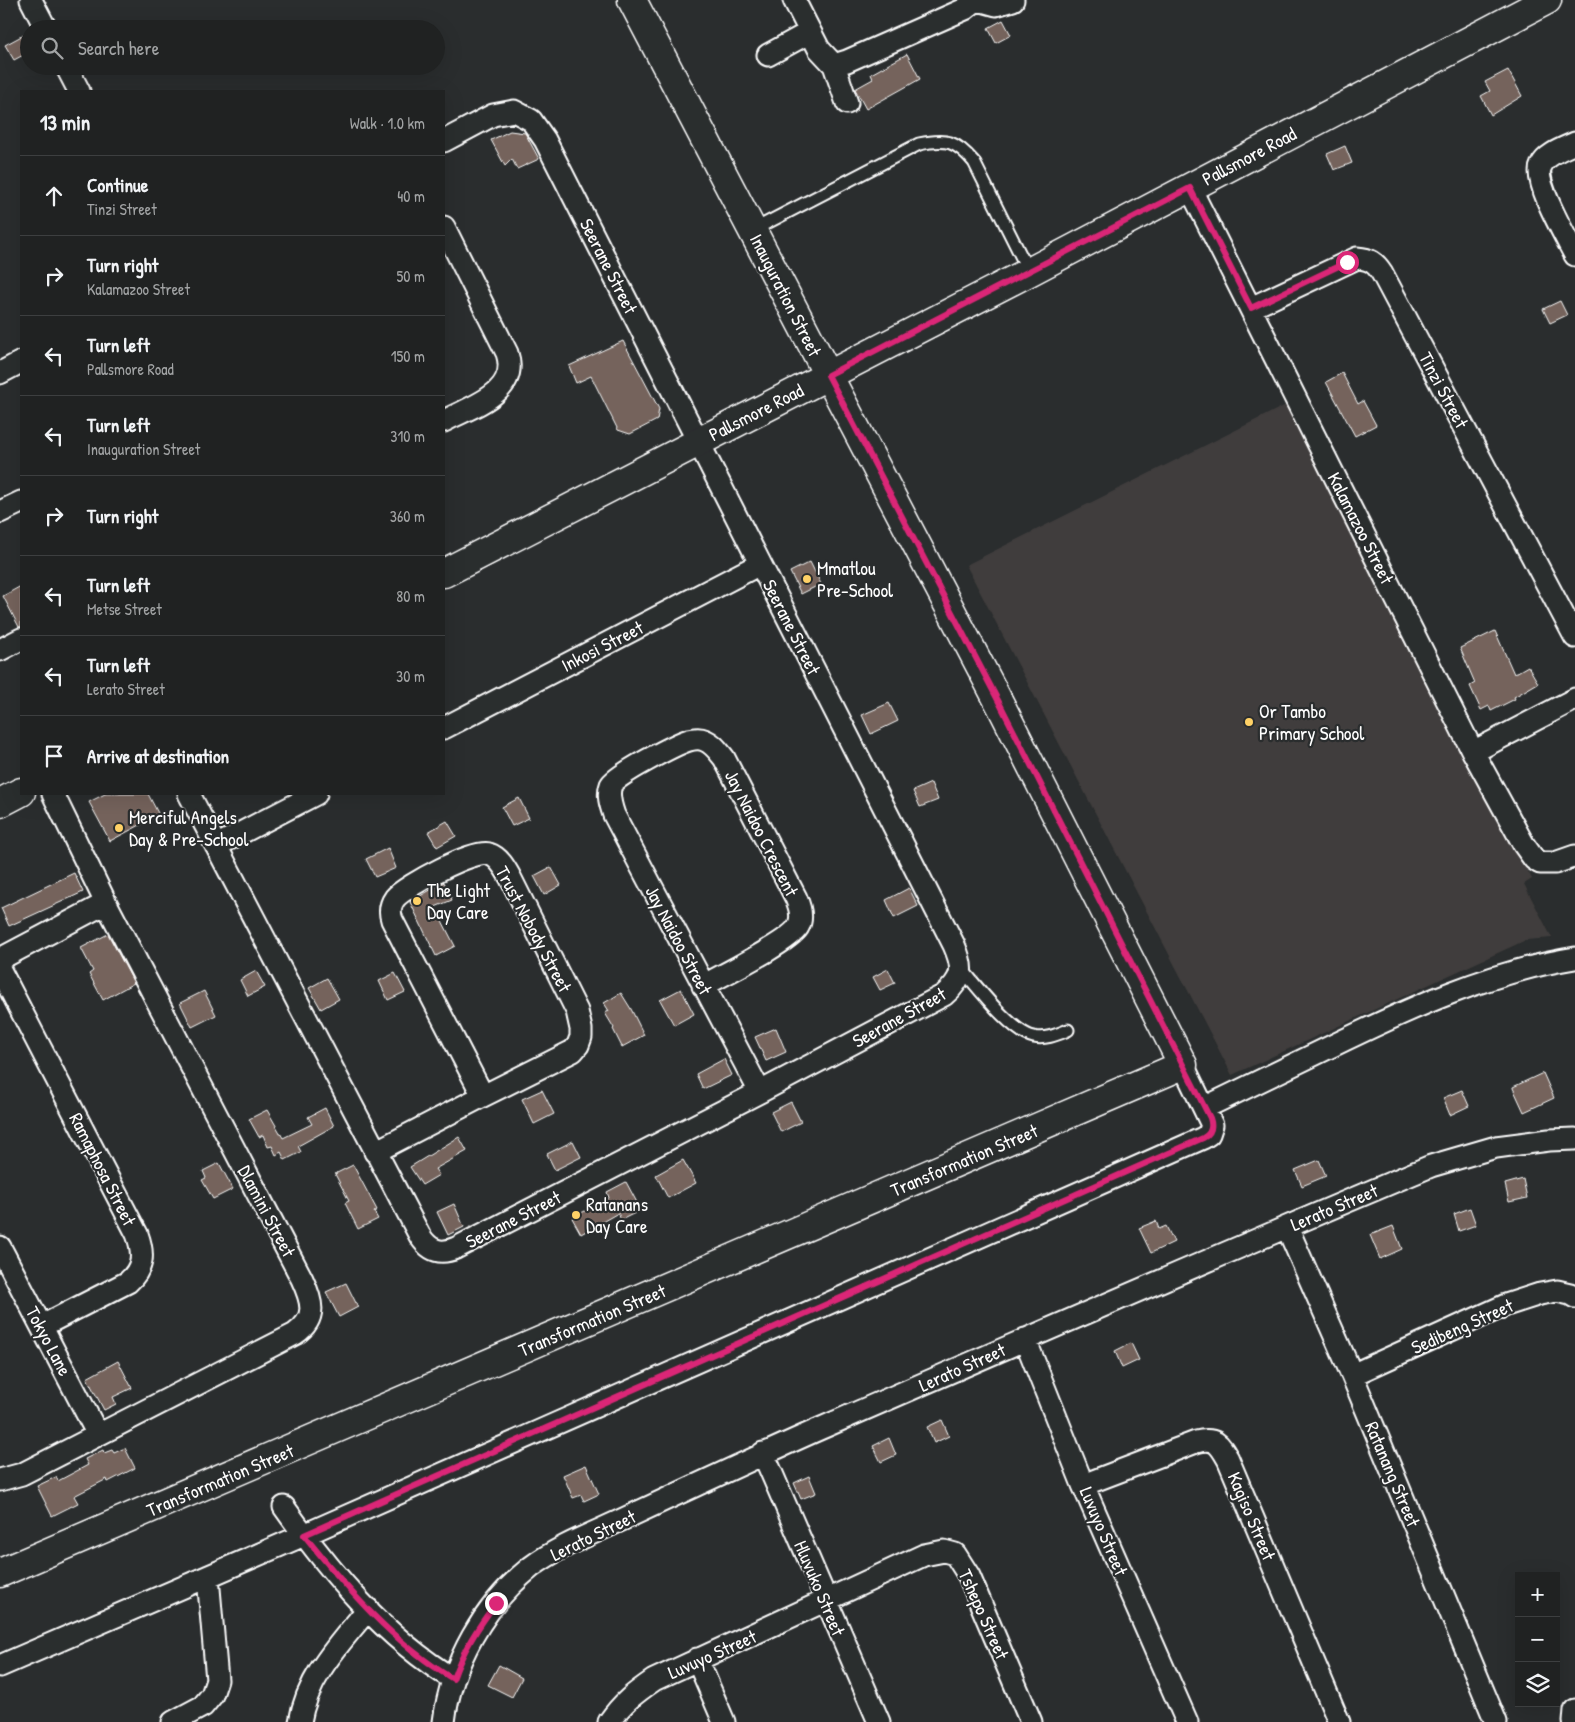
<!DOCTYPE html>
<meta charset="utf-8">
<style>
body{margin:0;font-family:"Patrick Hand",sans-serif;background:#282a2a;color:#f1f3f6}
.controls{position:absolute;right:15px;bottom:15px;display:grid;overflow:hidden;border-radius:0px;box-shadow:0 5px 20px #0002}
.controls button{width:45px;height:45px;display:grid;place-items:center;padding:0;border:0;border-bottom:1px solid #3d3f40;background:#202222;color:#f1f3f6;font:25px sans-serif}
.stop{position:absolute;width:15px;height:15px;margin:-11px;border:4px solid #db2777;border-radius:50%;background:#fff}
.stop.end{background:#db2777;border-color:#fff;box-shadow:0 1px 5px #0008}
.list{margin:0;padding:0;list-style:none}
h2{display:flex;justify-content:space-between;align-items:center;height:65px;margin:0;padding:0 20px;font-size:21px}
h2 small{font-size:16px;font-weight:400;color:#a2a4a5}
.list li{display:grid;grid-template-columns:32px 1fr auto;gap:15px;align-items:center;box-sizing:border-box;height:80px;padding:0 20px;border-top:1px solid #3d3f40}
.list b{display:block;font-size:19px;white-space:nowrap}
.list p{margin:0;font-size:16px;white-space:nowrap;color:#a2a4a5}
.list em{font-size:16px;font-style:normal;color:#a2a4a5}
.icon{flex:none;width:28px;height:28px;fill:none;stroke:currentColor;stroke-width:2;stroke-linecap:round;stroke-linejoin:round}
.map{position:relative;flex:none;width:1575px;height:1722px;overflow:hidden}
.search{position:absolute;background:#202222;box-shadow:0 5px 20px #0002;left:20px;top:20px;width:425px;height:55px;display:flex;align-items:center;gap:12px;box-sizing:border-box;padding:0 18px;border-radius:28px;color:#a2a4a5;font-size:19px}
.panel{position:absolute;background:#202222;box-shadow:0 5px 20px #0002;left:20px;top:90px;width:425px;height:705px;border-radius:0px}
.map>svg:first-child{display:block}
.built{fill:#403d3c}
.building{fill:#74635b;stroke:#fff}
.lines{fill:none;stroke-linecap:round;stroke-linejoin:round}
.lane-casing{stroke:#fff;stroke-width:15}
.street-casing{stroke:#fff;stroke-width:25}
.secondary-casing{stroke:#fff;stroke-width:31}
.lane{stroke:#2a2d2e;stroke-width:11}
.street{stroke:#2a2d2e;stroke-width:21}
.secondary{stroke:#2a2d2e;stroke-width:28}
.route{stroke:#db2777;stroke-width:6}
.poi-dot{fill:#ffd166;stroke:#2a2d2e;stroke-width:2}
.labels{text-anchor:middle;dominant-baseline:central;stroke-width:4.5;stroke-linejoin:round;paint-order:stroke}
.street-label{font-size:19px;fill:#fff;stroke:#2a2d2e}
.poi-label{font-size:19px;fill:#fff;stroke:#2a2d2e;text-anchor:start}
</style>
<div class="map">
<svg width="1575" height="1722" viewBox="0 0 1575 1722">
<rect width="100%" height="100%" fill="#2a2d2e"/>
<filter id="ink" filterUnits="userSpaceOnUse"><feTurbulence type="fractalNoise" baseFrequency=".02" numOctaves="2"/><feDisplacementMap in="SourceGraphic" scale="10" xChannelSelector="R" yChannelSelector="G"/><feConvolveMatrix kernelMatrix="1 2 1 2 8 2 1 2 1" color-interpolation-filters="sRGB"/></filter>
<g filter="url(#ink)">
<!-- built -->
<path class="built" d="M 1286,405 L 1532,879 L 1524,884 L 1552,938 L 1526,940 L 1232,1075 L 966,565 Z"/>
<!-- building -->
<path class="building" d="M 1003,20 L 1011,35 L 996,43 L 988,28 Z
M 29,32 L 29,52 L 14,60 L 5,45 Z
M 907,54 L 920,79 L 866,109 L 855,89 L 873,79 L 871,74 Z
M 1508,70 L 1522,96 L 1491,115 L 1481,96 L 1490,91 L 1485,82 Z
M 510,131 L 525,133 L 539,159 L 517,169 L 512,159 L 505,166 L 491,140 Z
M 1345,146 L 1352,163 L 1334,170 L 1327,154 Z
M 1560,301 L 1567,315 L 1550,323 L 1543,309 Z
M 623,341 L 659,409 L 657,420 L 630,434 L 618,430 L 591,376 L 576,383 L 569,366 Z
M 1342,373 L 1358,404 L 1363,401 L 1376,425 L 1355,436 L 1326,382 Z
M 810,562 L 821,584 L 801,594 L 790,572 Z
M 21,586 L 21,627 L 19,627 L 3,596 Z
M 1495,631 L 1514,674 L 1528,666 L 1538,683 L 1514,697 L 1515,699 L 1491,711 L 1489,706 L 1481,710 L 1470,686 L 1475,683 L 1460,648 Z
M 889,703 L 898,721 L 871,734 L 862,715 Z
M 931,783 L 938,800 L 920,807 L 913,791 Z
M 105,794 L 148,794 L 159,815 L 110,841 L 89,802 Z
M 519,798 L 529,818 L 512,826 L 502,807 Z
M 447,821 L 456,836 L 437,847 L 428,832 Z
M 388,848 L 396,868 L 375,877 L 366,859 Z
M 551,867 L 561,885 L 544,895 L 534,876 Z
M 74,873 L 83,892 L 9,926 L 1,908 Z
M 444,882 L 452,900 L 435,907 L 455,946 L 436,956 L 410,902 Z
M 909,888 L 918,906 L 894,918 L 886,900 Z
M 108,934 L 134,983 L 103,1000 L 89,974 L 93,971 L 81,948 Z
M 888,969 L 895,983 L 880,990 L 873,977 Z
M 256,971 L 265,987 L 248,996 L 240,980 Z
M 395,973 L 405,992 L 388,1000 L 379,981 Z
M 327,978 L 339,999 L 321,1009 L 309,988 Z
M 681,989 L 694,1014 L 674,1025 L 660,1000 Z
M 204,991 L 216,1015 L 192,1027 L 180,1003 Z
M 621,993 L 631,1009 L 644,1035 L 622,1047 L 613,1029 L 614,1028 L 605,1013 L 609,1011 L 604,1003 Z
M 776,1028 L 786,1052 L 766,1061 L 755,1037 Z
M 724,1059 L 732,1075 L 703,1089 L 696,1074 Z
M 1543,1073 L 1554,1098 L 1524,1112 L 1513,1088 L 1513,1087 Z
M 542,1090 L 554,1114 L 534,1124 L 522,1099 Z
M 1462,1090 L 1469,1106 L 1450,1115 L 1443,1098 Z
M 791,1102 L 801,1122 L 781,1132 L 771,1112 Z
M 325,1108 L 334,1126 L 298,1146 L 301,1152 L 285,1160 L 281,1152 L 276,1155 L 272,1146 L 268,1147 L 263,1135 L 259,1137 L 249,1119 L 267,1110 L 283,1138 L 312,1124 L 308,1117 Z
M 459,1137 L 467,1151 L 435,1169 L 439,1175 L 422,1185 L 410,1167 Z
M 573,1141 L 581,1157 L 555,1170 L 547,1154 Z
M 683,1160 L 696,1183 L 668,1198 L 656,1175 Z
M 1319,1160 L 1326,1176 L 1302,1186 L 1295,1170 Z
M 219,1163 L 233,1189 L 213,1199 L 202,1180 L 206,1178 L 203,1171 Z
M 353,1165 L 377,1210 L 374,1212 L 378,1219 L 358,1229 L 345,1203 L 349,1201 L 335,1174 Z
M 1523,1179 L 1527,1198 L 1509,1202 L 1505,1184 Z
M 626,1182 L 641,1210 L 621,1220 L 618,1213 L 581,1234 L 572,1218 L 609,1198 L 607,1192 Z
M 454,1204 L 464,1227 L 448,1235 L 437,1212 Z
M 1470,1208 L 1476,1225 L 1459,1231 L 1454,1214 Z
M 1156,1221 L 1159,1229 L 1166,1226 L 1174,1242 L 1151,1253 L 1139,1228 Z
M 1393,1226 L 1402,1249 L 1380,1259 L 1370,1235 Z
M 346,1283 L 358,1307 L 339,1317 L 326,1292 Z
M 1131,1343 L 1139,1360 L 1122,1368 L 1115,1351 Z
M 118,1361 L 132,1388 L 113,1397 L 116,1404 L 104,1410 L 87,1378 Z
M 942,1420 L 949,1436 L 934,1443 L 927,1427 Z
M 889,1438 L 896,1455 L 881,1462 L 873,1446 Z
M 125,1448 L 135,1468 L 108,1482 L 107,1479 L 74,1496 L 78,1503 L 52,1516 L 37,1486 L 56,1477 L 58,1481 L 88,1465 L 85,1459 L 103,1450 L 104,1453 L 112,1450 L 114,1453 Z
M 586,1465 L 599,1494 L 584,1501 L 581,1495 L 573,1498 L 563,1475 Z
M 809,1476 L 816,1493 L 801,1499 L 794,1483 Z
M 499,1665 L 522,1678 L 512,1697 L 488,1685 Z"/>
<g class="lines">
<!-- lane casing -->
<g class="lane-casing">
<path id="lane" d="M 753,230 L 919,144 C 947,138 956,141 974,162 L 1029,272
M 961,968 C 976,985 1012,1033 1034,1037 C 1045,1040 1058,1034 1068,1030"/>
</g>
<!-- street casing -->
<g class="street-casing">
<path id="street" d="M 31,0 L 46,29
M 794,0 L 819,49 L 834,65 L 847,61 L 965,9 L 976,0
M 978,0 L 996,5 L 1013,0
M 768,55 L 810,32
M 834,65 L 847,103
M 66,66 L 79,91
M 1575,143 C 1564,148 1546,154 1541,166 C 1533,181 1567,239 1575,255
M 1190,188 L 1473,752 L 1524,845 L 1534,859 L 1540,863 L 1555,863 L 1575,856
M 444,227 L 507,353 C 520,393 472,406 444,421
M 1251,308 L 1357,258 C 1370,259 1375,262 1382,273 L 1575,637
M 0,373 L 21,362
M 0,512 L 21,502
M 0,650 L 21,639
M 444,728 L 760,564
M 1473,752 L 1575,699
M 189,794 L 420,1236 C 429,1250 440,1255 456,1248 L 760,1092 L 944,995 C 964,978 964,968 954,945 L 545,140 L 531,120 L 514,111 L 493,115 L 444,141
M 216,846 L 316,794
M 0,959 L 106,903
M 0,970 L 137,1234 C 144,1253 144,1268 128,1282 L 42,1326
M 703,986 C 722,975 788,943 798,927 C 803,918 800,907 796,898 L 724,758 C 719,752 713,743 704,740 C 700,738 693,739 689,740 C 676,744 616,775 611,785 C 607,795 611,806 614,815 L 760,1092
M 1204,1108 C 1247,1087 1289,1067 1332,1046 C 1410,1008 1489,972 1575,958
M 375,1152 L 483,1096 L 573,1051 L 578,1045 L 581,1037 L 581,1029 L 577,1011 L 510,877 C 505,868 499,857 489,854 C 476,848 405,886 395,898 C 390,905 389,911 392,920 L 483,1096
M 1287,1227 L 1352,1375 L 1496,1722
M 0,1247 L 98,1435
M 1025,1339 L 1083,1485 L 1187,1722
M 1352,1375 L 1506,1305 L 1540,1294 L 1557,1291 L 1570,1294 L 1575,1297
M 763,1453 L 879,1722
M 0,1480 L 22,1474 L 295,1334 C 318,1318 312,1301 302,1279 L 106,903 L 53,794
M 1083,1485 L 1196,1442 C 1215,1437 1219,1443 1228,1459 L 1339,1722
M 284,1507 C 330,1572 384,1637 453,1679
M 697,1659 L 724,1722
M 0,1666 L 304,1535 L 1203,1138 L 1209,1134 L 1212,1125 L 1183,1065
M 173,1722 L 203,1706 L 212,1695 L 217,1680 L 208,1577
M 300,1722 C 307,1677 340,1643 368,1609
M 444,1722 C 451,1663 484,1605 531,1567 C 560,1545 597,1532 630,1516 C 692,1487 754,1458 817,1430 C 1021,1341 1226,1252 1431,1166 L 1496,1147 L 1549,1140 L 1575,1139
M 609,1722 C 622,1703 635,1693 654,1680 L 924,1555 L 944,1551 L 955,1554 L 969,1576 L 1031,1722
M 1574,1722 L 1575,1710"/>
</g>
<!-- secondary casing -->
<g class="secondary-casing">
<path id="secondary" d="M 444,573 L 1029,272 L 1547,0
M 0,803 L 21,792
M 0,1573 L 1183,1065 L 1001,706 L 632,0"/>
</g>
<!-- lane -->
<use href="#lane" class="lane"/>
<!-- street -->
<use href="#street" class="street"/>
<!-- secondary -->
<use href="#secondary" class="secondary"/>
</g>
</g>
<g class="lines" filter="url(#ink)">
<!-- route -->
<path class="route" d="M 496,1603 C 478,1627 463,1650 453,1679 C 393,1643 347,1589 304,1535 L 1203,1138 C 1211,1134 1213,1127 1210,1118 L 1001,706 L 828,375 L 1190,188 L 1251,308 L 1347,262"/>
</g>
<!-- markers -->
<g class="poi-dot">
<circle cx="807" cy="579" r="5"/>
<circle cx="1249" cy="722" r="5"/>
<circle cx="119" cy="828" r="5"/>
<circle cx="417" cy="901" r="5"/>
<circle cx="576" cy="1215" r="5"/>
</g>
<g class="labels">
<!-- street labels -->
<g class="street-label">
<text transform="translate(1249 156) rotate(-28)">Pallsmore Road</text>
<text transform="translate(609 266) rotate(63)">Seerane Street</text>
<text transform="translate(786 295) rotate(63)">Inauguration Street</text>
<text transform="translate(1444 390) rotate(62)">Tinzi Street</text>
<text transform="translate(756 412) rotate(-27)">Pallsmore Road</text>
<text transform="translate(1361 528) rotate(63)">Kalamazoo Street</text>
<text transform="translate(792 627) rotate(63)">Seerane Street</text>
<text transform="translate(602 646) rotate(-27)">Inkosi Street</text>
<text transform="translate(762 833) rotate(63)">Jay Naidoo Crescent</text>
<text transform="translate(534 929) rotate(62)">Trust Nobody Street</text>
<text transform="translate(679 940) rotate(62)">Jay Naidoo Street</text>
<text transform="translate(899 1017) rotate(-29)">Seerane Street</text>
<text transform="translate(964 1160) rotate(-23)">Transformation Street</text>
<text transform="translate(103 1169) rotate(63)">Ramaphosa Street</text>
<text transform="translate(1334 1207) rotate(-23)">Lerato Street</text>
<text transform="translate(267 1211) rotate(62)">Dlamini Street</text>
<text transform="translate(513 1219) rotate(-27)">Seerane Street</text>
<text transform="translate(592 1320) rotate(-23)">Transformation Street</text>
<text transform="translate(1462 1326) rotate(-24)">Sedibeng Street</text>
<text transform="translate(49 1341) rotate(62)">Tokyo Lane</text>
<text transform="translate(962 1367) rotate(-24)">Lerato Street</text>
<text transform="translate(1393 1474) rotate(67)">Ratanang Street</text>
<text transform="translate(220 1480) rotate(-23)">Transformation Street</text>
<text transform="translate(1252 1516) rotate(67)">Kagiso Street</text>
<text transform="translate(1104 1531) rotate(67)">Luvuyo Street</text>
<text transform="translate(593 1535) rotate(-26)">Lerato Street</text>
<text transform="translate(820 1588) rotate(67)">Hluvuko Street</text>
<text transform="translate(984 1614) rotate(66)">Tshepo Street</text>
<text transform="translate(712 1654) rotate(-24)">Luvuyo Street</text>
</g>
<!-- poi labels -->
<g class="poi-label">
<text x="817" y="568">Mmatlou<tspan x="817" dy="22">Pre-School</tspan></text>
<text x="1259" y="711">Or Tambo<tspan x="1259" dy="22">Primary School</tspan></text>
<text x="129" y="817">Merciful Angels<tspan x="129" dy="22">Day &amp; Pre-School</tspan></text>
<text x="427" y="890">The Light<tspan x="427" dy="22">Day Care</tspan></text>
<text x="586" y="1204">Ratanans<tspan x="586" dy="22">Day Care</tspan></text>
</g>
</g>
</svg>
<div class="controls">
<button>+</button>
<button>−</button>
<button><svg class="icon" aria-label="layers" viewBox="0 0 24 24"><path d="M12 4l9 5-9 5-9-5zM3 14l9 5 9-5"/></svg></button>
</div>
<div class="stop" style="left:1347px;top:262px"></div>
<div class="stop end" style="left:496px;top:1603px"></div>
<div class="search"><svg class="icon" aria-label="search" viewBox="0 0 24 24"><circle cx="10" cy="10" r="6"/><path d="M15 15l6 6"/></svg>Search here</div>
<section class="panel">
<h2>13 min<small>Walk · 1.0 km</small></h2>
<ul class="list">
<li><svg class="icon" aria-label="ahead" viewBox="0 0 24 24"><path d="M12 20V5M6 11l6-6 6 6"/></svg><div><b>Continue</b><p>Tinzi Street</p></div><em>40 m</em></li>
<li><svg class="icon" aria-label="right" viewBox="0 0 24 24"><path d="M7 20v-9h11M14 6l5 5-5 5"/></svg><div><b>Turn right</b><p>Kalamazoo Street</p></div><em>50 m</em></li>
<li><svg class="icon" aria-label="left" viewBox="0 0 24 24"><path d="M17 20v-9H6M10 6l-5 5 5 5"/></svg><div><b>Turn left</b><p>Pallsmore Road</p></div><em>150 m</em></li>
<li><svg class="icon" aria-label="left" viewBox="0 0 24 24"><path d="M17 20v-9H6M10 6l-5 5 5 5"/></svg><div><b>Turn left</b><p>Inauguration Street</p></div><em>310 m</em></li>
<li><svg class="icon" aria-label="right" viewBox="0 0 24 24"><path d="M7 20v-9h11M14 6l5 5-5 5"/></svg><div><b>Turn right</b></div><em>360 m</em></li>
<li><svg class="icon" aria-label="left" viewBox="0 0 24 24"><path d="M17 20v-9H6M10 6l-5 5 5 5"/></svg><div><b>Turn left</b><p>Metse Street</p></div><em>80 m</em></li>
<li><svg class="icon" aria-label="left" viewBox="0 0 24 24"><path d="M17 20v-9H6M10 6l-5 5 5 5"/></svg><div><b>Turn left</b><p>Lerato Street</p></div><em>30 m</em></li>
<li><svg class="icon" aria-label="arrive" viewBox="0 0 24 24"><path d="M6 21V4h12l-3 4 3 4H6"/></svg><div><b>Arrive at destination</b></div></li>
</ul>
</section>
</div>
